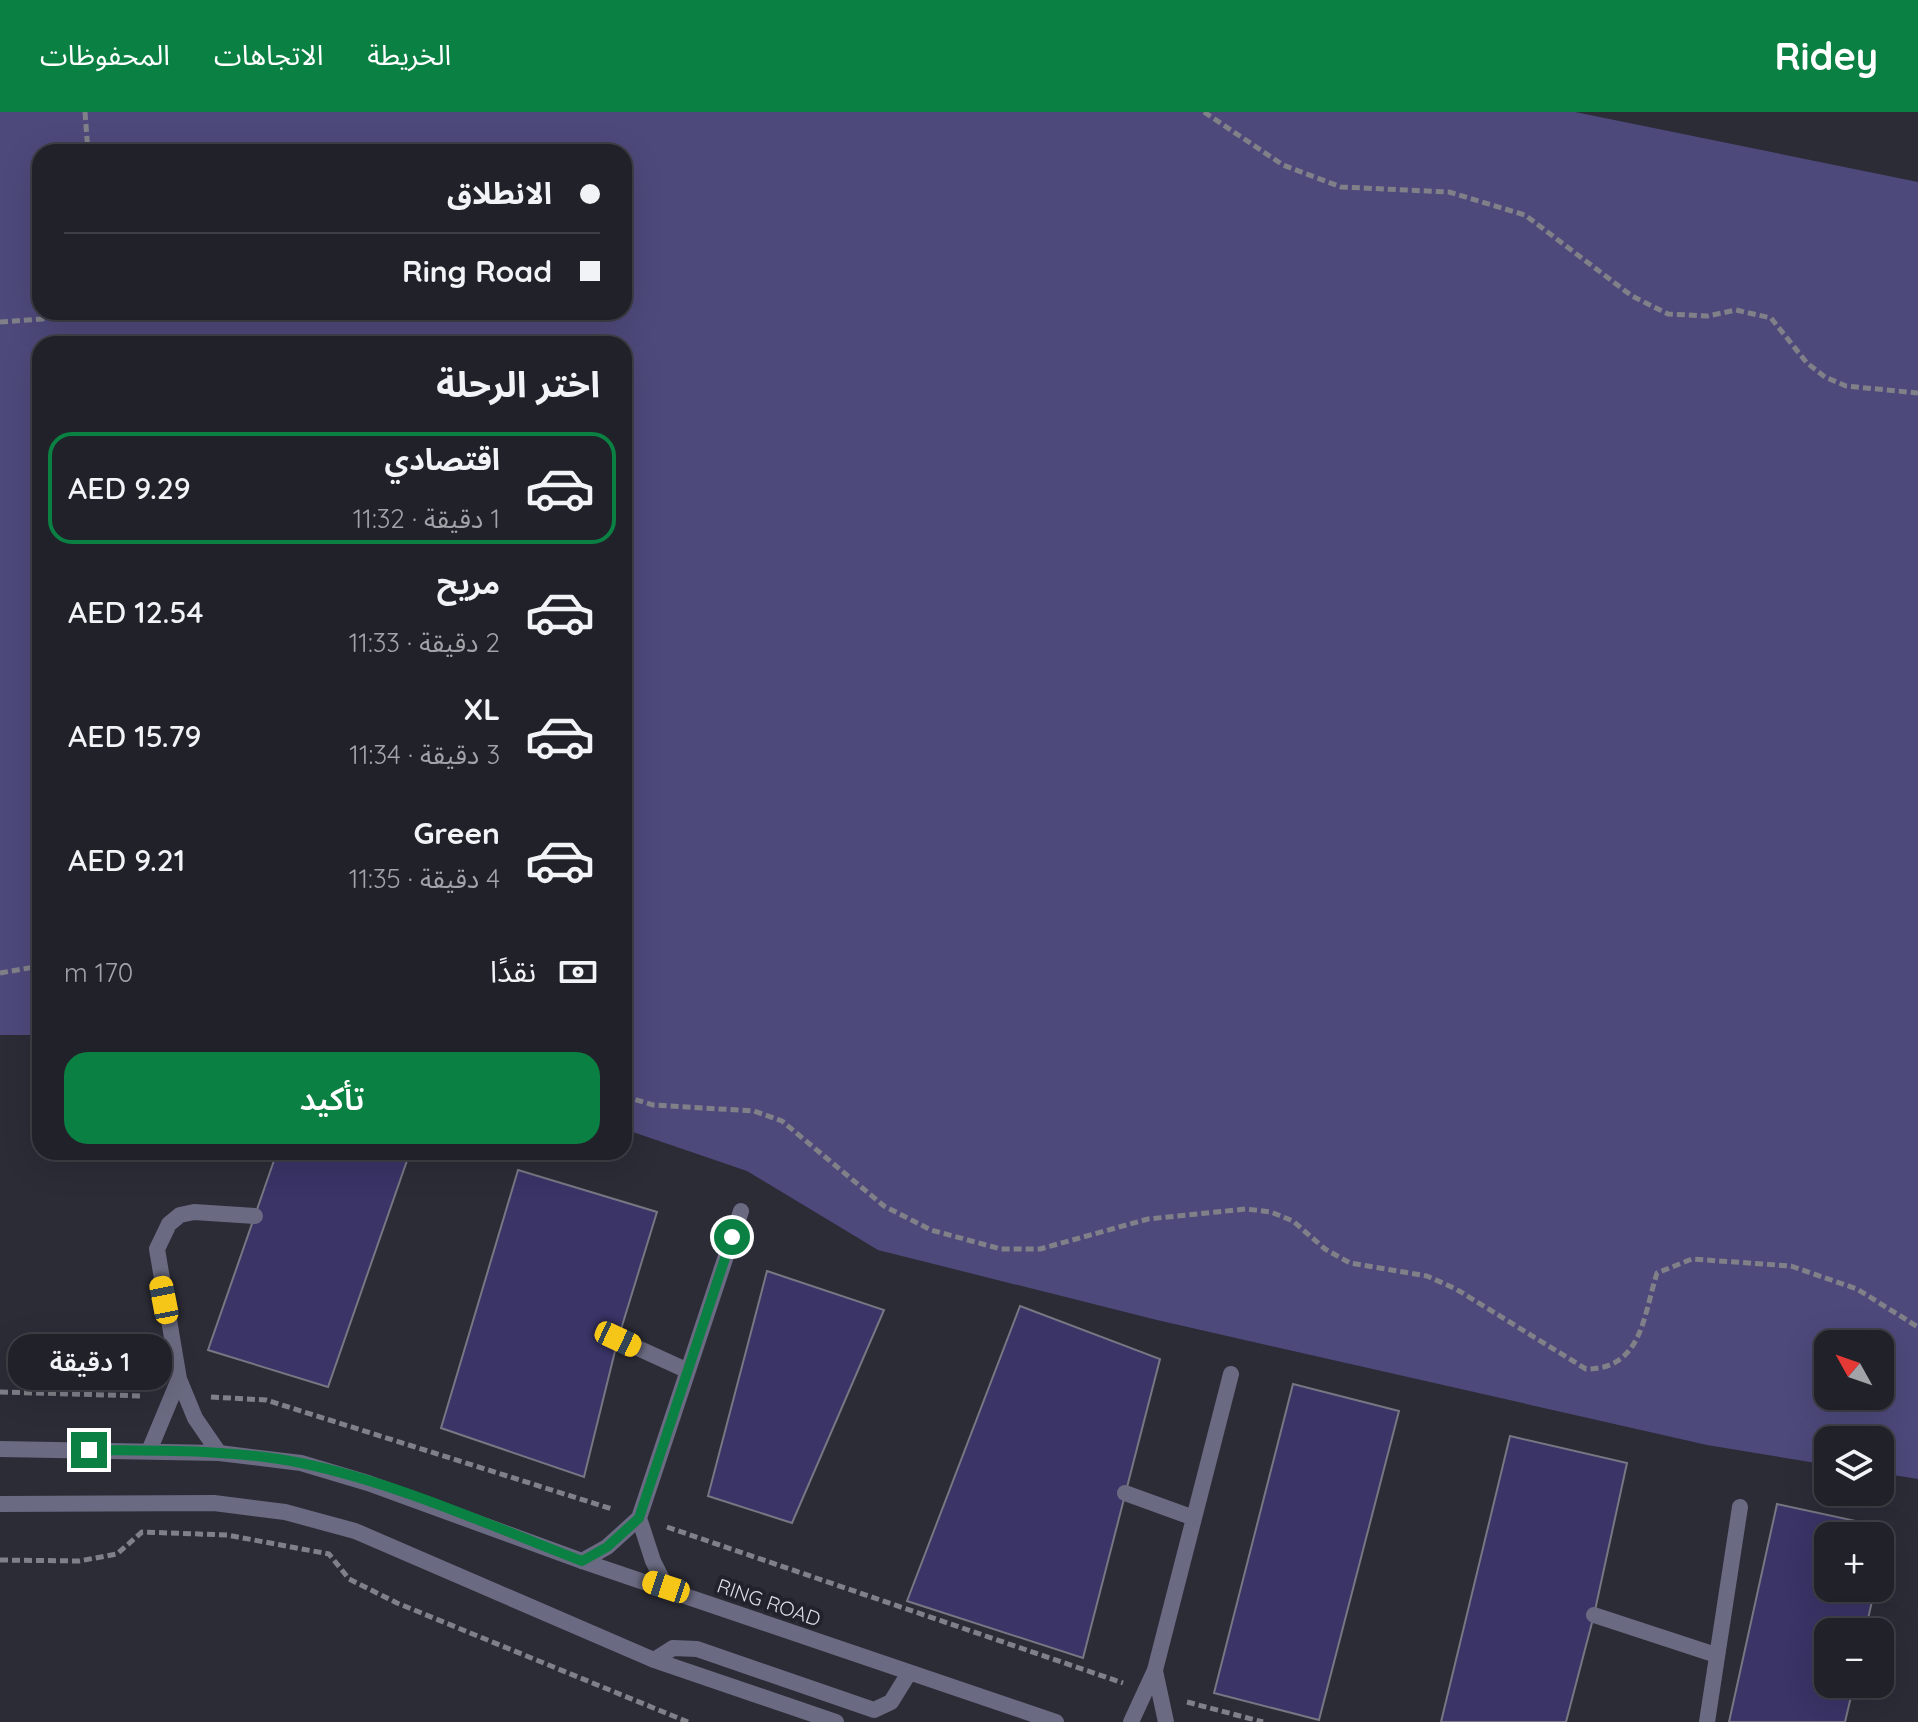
<!DOCTYPE html>
<html lang="ar">
<meta charset="utf-8">
<style>
body{margin:0;font-family:Quicksand,"Noto Sans Arabic",sans-serif;background:#292931;color:#f1f3f6;direction:rtl;height:100vh;display:flex;flex-direction:column;font-size:30px;white-space:nowrap}
*{box-sizing:border-box;margin:0}
p{font-size:26px;color:#a2a3a8}
.icon{flex:none;width:44px;height:44px;fill:none;stroke:currentColor;stroke-width:2;stroke-linecap:round;stroke-linejoin:round}
.map{position:relative;flex:1;overflow:hidden;direction:ltr}
.sheet{position:absolute;left:32px;top:224px;width:600px;height:824px;display:flex;flex-direction:column;background:#212129;border-radius:24px;box-shadow:0 8px 32px #0002,0 0 0 2px #3e3e46;direction:rtl}
.sheet>*{flex:none}
.hud{position:absolute;left:32px;top:32px;width:600px;height:176px;border-radius:24px;box-shadow:0 8px 32px #0002,0 0 0 2px #3e3e46;direction:rtl;display:grid;align-content:center;height:176px;padding:0 32px;background:#212129}
.needle{width:52px;rotate:310deg}
.fabs{position:absolute;left:1814px;top:1218px;display:grid;gap:16px}
.fabs a{display:grid;place-items:center;width:80px;height:80px;border-radius:16px;background:#212129;box-shadow:0 8px 32px #0002,0 0 0 2px #3e3e46;font-size:40px}
.end{position:absolute;width:36px;height:36px;margin:-18px;border:10px solid #0b8043;background:#fff;box-shadow:0 0 0 4px #fff}
.from{border-radius:50%}
.bubble{position:absolute;height:56px;border-radius:24px;background:#212129;box-shadow:0 8px 32px #0002,0 0 0 2px #3e3e46;font-size:26px;font-weight:600;line-height:56px;text-align:center;direction:rtl}
.car{position:absolute;width:24px;height:48px;margin:-24px -12px;border-radius:10px;box-shadow:0 0 6px 2px #0007;background:linear-gradient(#f5c518 24%,#345 0 40%,#f5c518 0 76%,#345 0 86%,#f5c518 0)}
.hud b{display:flex;align-items:center;gap:28px;height:76px;font-size:30px}
.hud b+b{border-top:2px solid #3e3e46}
.hud i{width:20px;height:20px;background:#f1f3f6}
ul{padding:0;list-style:none}
li{display:flex;align-items:center;gap:24px;height:112px;margin:0 16px 12px;padding:0 16px;border:4px solid transparent;border-radius:24px}
li div{flex:1}
li b{display:block;font-size:30px}
li em{font-style:normal;font-weight:600}
li.active{border-color:#0b8043}
li>.icon{width:72px;height:72px;stroke-width:1.5}
h2{padding:0 32px;font-size:36px;line-height:96px}
.pay{display:flex;align-items:center;gap:20px;height:88px;padding:0 32px;font-size:30px}
.pay p{margin-inline-start:auto}
.action{display:flex;gap:16px;margin-top:auto;padding:16px 32px}
.action a{flex:1;height:92px;border-radius:24px;background:#0b8043;color:#fff;font-size:32px;font-weight:600;line-height:92px;text-align:center}
header{display:flex;align-items:center;gap:48px;box-sizing:border-box;height:112px;padding:0 40px;background:#0b8043;color:#fff}
header strong{font-size:38px}
nav{display:flex;gap:44px;margin-inline-start:auto;font-size:28px}
.map>svg:first-child{display:block}
.green{fill:#4d497b;fill-rule:evenodd}
.building{fill:#3a3467;stroke:#777784;stroke-width:2}
.lines{fill:none;stroke-linecap:round;stroke-linejoin:round}
.path{stroke:#808089;stroke-width:5;stroke-dasharray:8 4;stroke-linecap:butt}
.service{stroke:#6a6a82;stroke-width:16}
.tertiary{stroke:#6a6a82;stroke-width:16}
.route{stroke:#0b8043;stroke-width:10}
.labels{text-anchor:middle;dominant-baseline:central;stroke-width:8;stroke-linejoin:round;paint-order:stroke}
.street-label{font-size:20px;fill:#dedee5;stroke:#22222c}
</style>
<header>
<strong>Ridey</strong>
<nav><a>الخريطة</a><a>الاتجاهات</a><a>المحفوظات</a></nav>
</header>
<div class="map">
<svg width="1918" height="1610" viewBox="0 0 1918 1610">
<rect width="100%" height="100%" fill="#2c2c37"/>
<!-- green -->
<path class="green" d="M0,0H1575L1918,70V1367L1880,1361V1328H1828V1353L1707,1333L1157,1208L878,1138L747,1059L624,1017V232H40V923H0ZM40,40H624V200H40ZM1880,1232V1284H1828V1232Z"/>
<!-- building -->
<path class="building" d="M277,1040H410L328,1275L208,1238Z
M518,1058L657,1100L618,1227L584,1365L441,1316Z
M767,1159L884,1198L792,1411L708,1384Z
M1020,1194L1160,1247L1083,1546L907,1489Z
M1293,1272L1399,1299L1319,1608L1214,1581Z
M1510,1324L1627,1351L1594,1503L1566,1610H1441Z
M1777,1392L1888,1416L1880,1454V1424H1828V1476H1875L1865,1520H1828V1572H1854L1845,1610H1729Z"/>
<g class="lines">
<!-- path -->
<path class="path" d="M85,0L88,40
M1204,0L1283,53L1341,75L1449,80L1525,103L1632,184L1668,202L1708,204L1736,198L1771,206L1807,251L1825,265L1846,274L1918,281
M0,210L43,207L61,200
M0,861L40,854
M624,984L653,993L754,999L782,1009L884,1094L931,1118L1001,1137H1040L1148,1107L1246,1097L1271,1100L1293,1109L1325,1137L1350,1151L1427,1164L1456,1177L1586,1257C1642,1257 1643,1205 1657,1161L1692,1147L1791,1154L1857,1177L1918,1215
M0,1280L144,1284
M211,1285L266,1288L612,1397
M667,1415L1123,1571
M0,1448L79,1449L117,1442L142,1420L227,1423L329,1442L349,1467L397,1491L688,1610
M1187,1590L1263,1610"/>
<!-- service -->
<path class="service" d="M618,1227L686,1258
M149,1339L179,1267
M219,1341L195,1306L179,1267L157,1137L169,1112L180,1103L194,1100L255,1104
M1125,1381L1194,1406
M639,1406L653,1449L666,1475
M582,1449L607,1435L639,1406L741,1099
M1594,1503L1716,1543
M1155,1559L1166,1610
M1131,1610L1155,1558L1231,1262
M1707,1610L1740,1395"/>
<!-- tertiary -->
<path class="tertiary" d="M0,1337L219,1341L301,1351L368,1371L582,1449L1056,1610
M0,1392L214,1391L285,1400L355,1419L654,1548L836,1610
M654,1548L673,1536L697,1537L874,1598L891,1590L909,1561"/>
</g>
<g class="lines">
<!-- route -->
<path class="route" d="M89,1338C159,1339 232,1337 301,1351C397,1371 491,1414 582,1449L607,1435L639,1406L732,1125"/>
</g>
<g class="labels">
<!-- street labels -->
<g class="street-label">
<text transform="translate(769 1490) rotate(19)">RING ROAD</text>
</g>
</g>
</svg>
<div class="fabs">
<a><svg class="needle" viewBox="-14 -14 28 28"><path d="M0-13l5 13h-10z" fill="#e53935"/><path d="M0 13l5-13h-10z" fill="#a2a3a8"/></svg></a>
<a><svg class="icon" aria-label="layers" viewBox="0 0 24 24"><path d="M12 4l9 5-9 5-9-5zM3 14l9 5 9-5"/></svg></a>
<a>+</a>
<a>−</a>
</div>
<i class="end from" style="left:732px;top:1125px"></i>
<i class="end" style="left:89px;top:1338px"></i>
<div class="bubble" style="left:8px;top:1222px;width:164px">1 دقيقة</div>
<i class="car" style="left:164px;top:1188px;rotate:349deg"></i>
<i class="car" style="left:618px;top:1227px;rotate:115deg"></i>
<i class="car" style="left:666px;top:1475px;rotate:288deg"></i>
<div class="hud">
<b><i class="from"></i>الانطلاق</b>
<b><i></i>Ring Road</b>
</div>
<section class="sheet">
<h2>اختر الرحلة</h2>
<ul>
<li class="active"><svg class="icon" aria-label="car" viewBox="0 0 24 24"><path d="M5 17H2v-5l4-1 3-4h7l3 4 3 1v5h-3M9 17h6M6 11h13"/><circle cx="7" cy="17" r="2"/><circle cx="17" cy="17" r="2"/></svg><div><b>اقتصادي</b><p>1 دقيقة · 11:32</p></div><em>AED 9.29</em></li>
<li><svg class="icon" aria-label="car" viewBox="0 0 24 24"><path d="M5 17H2v-5l4-1 3-4h7l3 4 3 1v5h-3M9 17h6M6 11h13"/><circle cx="7" cy="17" r="2"/><circle cx="17" cy="17" r="2"/></svg><div><b>مريح</b><p>2 دقيقة · 11:33</p></div><em>AED 12.54</em></li>
<li><svg class="icon" aria-label="car" viewBox="0 0 24 24"><path d="M5 17H2v-5l4-1 3-4h7l3 4 3 1v5h-3M9 17h6M6 11h13"/><circle cx="7" cy="17" r="2"/><circle cx="17" cy="17" r="2"/></svg><div><b>XL</b><p>3 دقيقة · 11:34</p></div><em>AED 15.79</em></li>
<li><svg class="icon" aria-label="car" viewBox="0 0 24 24"><path d="M5 17H2v-5l4-1 3-4h7l3 4 3 1v5h-3M9 17h6M6 11h13"/><circle cx="7" cy="17" r="2"/><circle cx="17" cy="17" r="2"/></svg><div><b>Green</b><p>4 دقيقة · 11:35</p></div><em>AED 9.21</em></li>
</ul>
<div class="pay"><svg class="icon" aria-label="cash" viewBox="0 0 24 24"><path d="M3 7h18v10H3z"/><circle cx="12" cy="12" r="2"/></svg>نقدًا<p>170 m</p></div>
<div class="action"><a>تأكيد</a></div>
</section>
</div>
